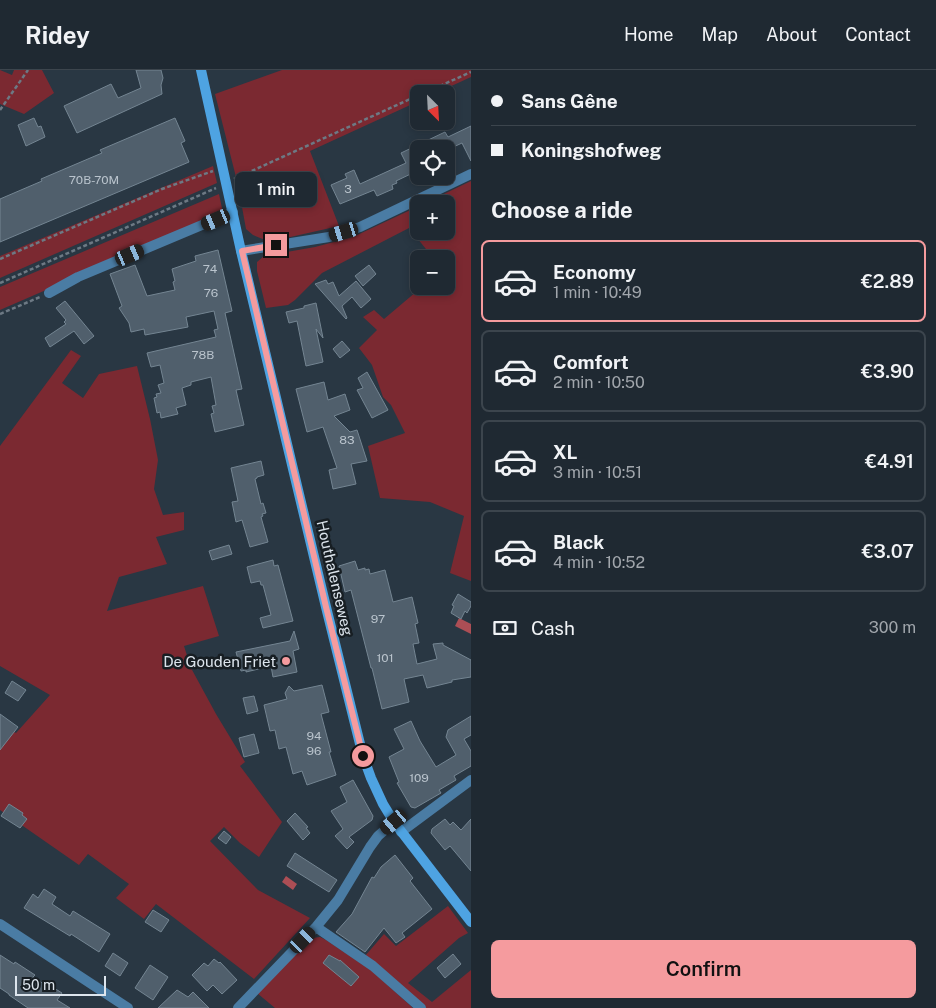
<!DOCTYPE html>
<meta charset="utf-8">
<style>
body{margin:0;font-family:"Public Sans",sans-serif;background:#27313a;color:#f1f3f6;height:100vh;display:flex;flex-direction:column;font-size:19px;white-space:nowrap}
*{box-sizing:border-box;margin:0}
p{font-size:16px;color:#a1a6ac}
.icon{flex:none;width:28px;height:28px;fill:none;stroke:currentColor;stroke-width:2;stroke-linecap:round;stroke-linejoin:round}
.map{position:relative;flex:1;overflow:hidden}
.details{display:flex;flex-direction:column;background:#1f2932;width:465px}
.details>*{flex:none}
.top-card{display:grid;align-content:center;height:110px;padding:0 20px;background:#1f2932}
.needle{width:32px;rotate:156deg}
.controls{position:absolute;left:410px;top:15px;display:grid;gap:10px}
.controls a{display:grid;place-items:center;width:45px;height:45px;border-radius:8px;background:#1f2932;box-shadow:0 2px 8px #0003,0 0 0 1px #3c454d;font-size:25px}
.scale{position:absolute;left:15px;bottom:12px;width:91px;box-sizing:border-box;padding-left:5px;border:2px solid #dde5ed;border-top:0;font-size:14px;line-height:18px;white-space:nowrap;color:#dde5ed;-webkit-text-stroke:4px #171e23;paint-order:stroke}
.end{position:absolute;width:22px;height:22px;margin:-11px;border:6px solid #f59b9e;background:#111;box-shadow:0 0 0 2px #111}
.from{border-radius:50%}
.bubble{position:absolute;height:35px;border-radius:8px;background:#1f2932;box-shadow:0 2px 8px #0003,0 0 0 1px #3c454d;font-size:16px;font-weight:600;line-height:35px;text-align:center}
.car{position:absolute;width:15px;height:30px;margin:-15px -8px;border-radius:6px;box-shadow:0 0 4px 1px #0007;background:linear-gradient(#222 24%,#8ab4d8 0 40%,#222 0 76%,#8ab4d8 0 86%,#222 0)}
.top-card b{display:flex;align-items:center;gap:18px;height:48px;font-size:19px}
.top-card b+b{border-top:1px solid #3c454d}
.top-card i{width:12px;height:12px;background:#f1f3f6}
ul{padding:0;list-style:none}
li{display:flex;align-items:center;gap:15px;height:82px;margin:0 10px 8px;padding:0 10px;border:2px solid #3c454d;border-radius:8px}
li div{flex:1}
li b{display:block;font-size:19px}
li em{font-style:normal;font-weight:600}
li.selected{border-color:#f59b9e}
li>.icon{width:45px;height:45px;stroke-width:1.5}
h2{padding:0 20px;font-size:22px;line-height:60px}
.pay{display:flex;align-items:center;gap:12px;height:55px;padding:0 20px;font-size:19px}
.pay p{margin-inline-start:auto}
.cta{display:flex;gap:10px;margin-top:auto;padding:10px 20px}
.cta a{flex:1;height:58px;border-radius:8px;background:#f59b9e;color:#111;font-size:20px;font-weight:600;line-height:58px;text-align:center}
header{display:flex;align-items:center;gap:30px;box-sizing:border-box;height:70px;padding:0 25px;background:#1f2932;border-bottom:1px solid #3c454d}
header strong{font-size:24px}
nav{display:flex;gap:28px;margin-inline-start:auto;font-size:18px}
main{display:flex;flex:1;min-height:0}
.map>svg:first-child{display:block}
.green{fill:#7b2931}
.water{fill:#ac4e55}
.building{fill:#505f6c;stroke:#748592}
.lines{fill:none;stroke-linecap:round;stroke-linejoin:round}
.path{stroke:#6d7984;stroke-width:2.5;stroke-dasharray:4 2.5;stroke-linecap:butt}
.street{stroke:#4a7ca4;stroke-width:10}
.secondary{stroke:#4ea3e2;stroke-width:10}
.route{stroke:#f59b9e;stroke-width:6}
.poi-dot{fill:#f59b9e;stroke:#171e23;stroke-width:2}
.labels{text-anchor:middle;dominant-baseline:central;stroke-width:5;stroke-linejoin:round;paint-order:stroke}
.number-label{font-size:12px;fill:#bac4cd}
.street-label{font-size:15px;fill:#dde5ed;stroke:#171e23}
.poi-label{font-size:15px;fill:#dde5ed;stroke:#171e23;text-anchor:end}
</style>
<header>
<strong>Ridey</strong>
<nav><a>Home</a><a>Map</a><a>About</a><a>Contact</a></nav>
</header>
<main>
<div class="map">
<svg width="471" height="938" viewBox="0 0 471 938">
<rect width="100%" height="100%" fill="#293743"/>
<!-- green -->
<path class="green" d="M0,0L12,5L14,0H42L54,23L24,44L0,34Z
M282,0H471V7L434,24H419V31L310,81L339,156L286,168L265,170L253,165L246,159L238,115L215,24Z
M213,96L217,113L0,208V186Z
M471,111V511L450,503L464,446L430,432L380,428L368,376L405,363L391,335L383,327L372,295L359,278L377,260L363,247L374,240L384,249L423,216H446V189H434L409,158L322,203L295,230L288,235L266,238L257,201V192L264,186L315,177L353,167L419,136V161H446V134H423Z
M219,124L223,143L0,240V217Z
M71,280L81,286L62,313L83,328L99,304L137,296L150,349L158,390L154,419L163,445L184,442V460L156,467L167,494L119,507L107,541L203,516L219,566L184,576L191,598L216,644L245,692L240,696L282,752L259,787L240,773L224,757L210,771L258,820L310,848L254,909L156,834L144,849L116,828L129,814L88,784L79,795L0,740V675L10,660L16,663L50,625L0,596V376Z
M448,836L468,863L459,868L408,913L432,932L471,900V938H426L365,886L384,864L396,876Z
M320,867L326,870L372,901L413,938H275L257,923L312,868Z"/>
<!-- water -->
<path class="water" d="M459,548L471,554V564L455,556Z
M286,806L297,814L293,820L282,812Z"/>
<!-- building -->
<path class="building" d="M136,0H161L163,8L161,15L162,24L77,63L64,36L111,14L118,28L141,18Z
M34,48L38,57L41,56L45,67L26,76L18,55Z
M175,48L185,71L181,73L189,92L0,172V129L42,111L41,109L102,83L100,80Z
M471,56V91L462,73L449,79H419V100L396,111L397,113L392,115L393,119L377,126L374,120L340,134L331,115L347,108L345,104L354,100L360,114L406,93L401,83L445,62L448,67Z
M218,180L232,241L225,243L242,319L236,320L244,355L215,362L211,344L214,343L212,336L216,335L211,307L191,312V315L182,318L186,335L176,338L178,344L161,348L160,342L157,343L154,328L157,327L156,324L161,323L158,315L164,313L160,295L151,297L147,283L216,267L214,260L218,259L214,241L186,247L188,257L145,265L144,259L131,262L129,253L119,238L122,236L110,204L135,195L147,226L175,220L173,212L175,211L172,199L196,191L195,186Z
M369,195L376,204L363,216L355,206Z
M326,210L328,214L333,212L339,226L356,211L371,229L361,238L352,227L342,236L347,248L346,249L315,214Z
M65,231L94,266L84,274L74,261L50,277L45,268L66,254L64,252L66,250L56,238Z
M316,233L323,268L316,259L323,292L306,296L297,251L289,253L286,242L304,238V236Z
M342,271L350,280L340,288L333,279Z
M367,302L388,340L372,348L357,320L363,318L358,308Z
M324,312L328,330L345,324L350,340L334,346L350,362L357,360L367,391L351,394L356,414L333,419L329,400L337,398L323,357L307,362L296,319Z
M261,391L264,405L257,407V408L255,409L261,434L263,433L266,443L262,444L263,446L261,447L268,472L250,477L242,450L236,452L232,432L238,431L231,398Z
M229,475L232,484L212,490L209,481Z
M273,490L274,496L278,495L293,551L263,558L260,548L271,545L263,515H261L260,511L251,513L247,497Z
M355,491L358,500L365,498V500L369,499L370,504L385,500L393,532L412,527L418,553L415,554L419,573L413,574L417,594L437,589L433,574L443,573V575L471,590V607L452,610V612L427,618L423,605L404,609L409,632L382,639L372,598H371L351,520L345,522L339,496Z
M458,524L471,532V536L467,543L465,541L461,549L451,543L454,536L452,535Z
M294,561L299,579L293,581L297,602L273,607L271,596L246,602V600L241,601L236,582L290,571Z
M12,611L26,620L18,631L5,623Z
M322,615L329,642L321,644L331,682H329L336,705L307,715L302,701L293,704L286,677L279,679L275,660L270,661L264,635L287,629L285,623L289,616L294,621Z
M254,626L258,641L247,644L243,628Z
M0,644L18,657L0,680Z
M471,646V665L464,669L471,681V696L454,706L456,710L439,720L441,723L415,738L411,737L397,713L399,712L389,687L404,679L394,659L411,651L420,671L436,697L456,685L446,667L448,660Z
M254,664L259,683L244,687L239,668Z
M353,710L373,746L372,750L349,767L354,772L347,779L335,766L343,759L331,741L347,732L340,717Z
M9,734L23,743L22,745L27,749L20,758L1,746Z
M295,743L308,757L306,758L310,763L303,770L287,751Z
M445,749L450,755L453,752L461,760L471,749V801L450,776L445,780L431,763L432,759Z
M224,761L231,767L226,774L218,768Z
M295,783L337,810L329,822L287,796Z
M395,785L413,808L410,811L432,839L402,863L405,867L396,873L384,858L365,882L336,862L352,844L372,807L374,808L381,797Z
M44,819L56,827L52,834L70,846L73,841L110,864L99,882L71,864L70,866L24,838L33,824L38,828Z
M153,840L169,850L161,862L145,852Z
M113,883L128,893L120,906L105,896Z
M453,884L461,894L445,908L437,898Z
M0,885L14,894L15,892L35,905L33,907L53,920L54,918L62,923L57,930L70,938H28L9,925V924L0,918Z
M329,885L340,891V890L359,907L351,916L323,893Z
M214,889L219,893L220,892L237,910L222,924L213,915L207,921L192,905L204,893L208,896Z
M150,895L168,907L153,930L135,918Z
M177,920L188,927L193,922L209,938H158Z"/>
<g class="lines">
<!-- path -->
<path class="path" d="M422,24L471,2
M0,40L28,0
M234,109L419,25
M0,189L162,119L213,101
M0,213L216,118
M0,244L40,227"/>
<!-- street -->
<path class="street" d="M241,181L329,167L360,157L471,104
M49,223L78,207L233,142
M401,762L471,710
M0,854L128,938
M316,857L373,896L421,938
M238,938L316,857L338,830L370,777L378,766L394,752"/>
<!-- secondary -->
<path class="secondary" d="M201,0L241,181L326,537L363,686L371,708L383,734L394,752L471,852"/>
</g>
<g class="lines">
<!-- route -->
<path class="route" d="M276,175L242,181L326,537L363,686"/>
</g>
<!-- markers -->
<circle class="poi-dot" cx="286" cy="591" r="5"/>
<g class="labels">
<!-- number labels -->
<g class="number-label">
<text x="94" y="110">70B-70M</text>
<text x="348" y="119">3</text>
<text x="210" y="199">74</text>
<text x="211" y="223">76</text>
<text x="203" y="285">78B</text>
<text x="347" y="370">83</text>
<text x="378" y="549">97</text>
<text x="385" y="588">101</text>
<text x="314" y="666">94</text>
<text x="314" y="681">96</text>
<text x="419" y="708">109</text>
</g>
<!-- street labels -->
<g class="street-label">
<text transform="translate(335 508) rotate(77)">Houthalenseweg</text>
</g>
<!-- poi labels -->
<g class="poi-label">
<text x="276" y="591">De Gouden Friet</text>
</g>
</g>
</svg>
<div class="controls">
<a><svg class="needle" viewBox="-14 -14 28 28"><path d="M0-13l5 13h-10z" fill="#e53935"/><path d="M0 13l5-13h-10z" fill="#a1a6ac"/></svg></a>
<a><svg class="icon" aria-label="locate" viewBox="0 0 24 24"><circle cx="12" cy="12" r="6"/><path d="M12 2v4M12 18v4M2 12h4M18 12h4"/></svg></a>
<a>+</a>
<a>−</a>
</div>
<div class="scale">50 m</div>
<i class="end from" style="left:363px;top:686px"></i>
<i class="end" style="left:276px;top:175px"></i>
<div class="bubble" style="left:235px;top:102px;width:82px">1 min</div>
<i class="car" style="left:216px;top:150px;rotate:247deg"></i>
<i class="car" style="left:344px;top:162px;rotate:253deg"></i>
<i class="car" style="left:130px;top:185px;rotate:67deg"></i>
<i class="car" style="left:394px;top:752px;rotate:230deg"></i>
<i class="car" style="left:303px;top:870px;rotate:44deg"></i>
</div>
<section class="details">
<div class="top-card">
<b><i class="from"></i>Sans Gêne</b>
<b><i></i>Koningshofweg</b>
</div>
<h2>Choose a ride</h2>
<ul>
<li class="selected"><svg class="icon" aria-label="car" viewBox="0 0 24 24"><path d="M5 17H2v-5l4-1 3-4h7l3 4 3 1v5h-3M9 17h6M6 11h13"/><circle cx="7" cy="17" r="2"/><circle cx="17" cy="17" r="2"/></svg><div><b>Economy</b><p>1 min · 10:49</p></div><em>€2.89</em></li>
<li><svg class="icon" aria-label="car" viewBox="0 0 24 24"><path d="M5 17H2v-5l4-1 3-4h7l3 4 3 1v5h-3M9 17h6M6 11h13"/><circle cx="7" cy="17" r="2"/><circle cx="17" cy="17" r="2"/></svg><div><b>Comfort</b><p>2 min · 10:50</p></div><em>€3.90</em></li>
<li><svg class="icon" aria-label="car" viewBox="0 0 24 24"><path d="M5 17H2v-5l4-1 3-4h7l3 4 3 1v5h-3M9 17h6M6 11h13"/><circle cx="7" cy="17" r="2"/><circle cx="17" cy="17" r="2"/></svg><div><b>XL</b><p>3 min · 10:51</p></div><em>€4.91</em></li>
<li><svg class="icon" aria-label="car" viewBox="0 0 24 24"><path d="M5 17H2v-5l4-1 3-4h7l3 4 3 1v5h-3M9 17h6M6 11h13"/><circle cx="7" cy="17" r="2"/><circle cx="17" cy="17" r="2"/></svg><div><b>Black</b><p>4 min · 10:52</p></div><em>€3.07</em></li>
</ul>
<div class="pay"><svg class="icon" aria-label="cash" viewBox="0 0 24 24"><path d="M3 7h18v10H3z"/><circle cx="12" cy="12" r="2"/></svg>Cash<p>300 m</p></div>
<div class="cta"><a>Confirm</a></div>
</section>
</main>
